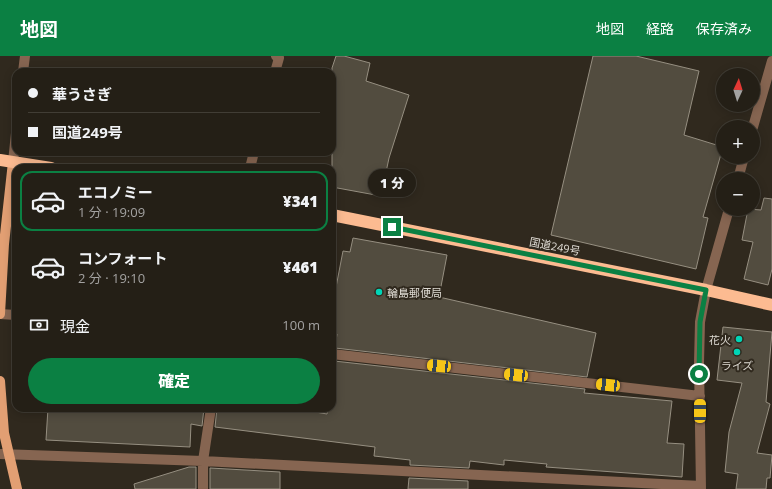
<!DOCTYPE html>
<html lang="ja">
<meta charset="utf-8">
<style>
body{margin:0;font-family:"Open Sans","Noto Sans JP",sans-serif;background:#2c271f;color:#f1f3f6;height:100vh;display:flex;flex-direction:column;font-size:15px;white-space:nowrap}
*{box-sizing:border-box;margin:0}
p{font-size:13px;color:#a3a2a1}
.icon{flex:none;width:22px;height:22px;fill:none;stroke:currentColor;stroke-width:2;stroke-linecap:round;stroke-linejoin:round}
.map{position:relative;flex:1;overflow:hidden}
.sheet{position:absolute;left:12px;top:108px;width:324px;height:248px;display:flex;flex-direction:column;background:#241f16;border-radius:12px;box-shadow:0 2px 10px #0003,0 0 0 1px #413d35}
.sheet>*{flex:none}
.top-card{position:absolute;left:12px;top:12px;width:324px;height:88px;border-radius:12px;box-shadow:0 2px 10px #0003,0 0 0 1px #413d35;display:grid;align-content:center;height:88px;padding:0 16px;background:#241f16}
.needle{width:26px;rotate:4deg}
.fabs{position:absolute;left:716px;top:12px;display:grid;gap:8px}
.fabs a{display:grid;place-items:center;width:44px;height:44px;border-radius:50%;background:#241f16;box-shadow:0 2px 10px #0003,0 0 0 1px #413d35;font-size:20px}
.end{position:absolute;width:18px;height:18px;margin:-9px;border:5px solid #0b8043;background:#fff;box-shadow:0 0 0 2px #fff}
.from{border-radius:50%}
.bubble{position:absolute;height:28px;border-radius:14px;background:#241f16;box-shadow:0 2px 10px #0003,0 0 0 1px #413d35;font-size:13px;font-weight:800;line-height:28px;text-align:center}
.car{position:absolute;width:12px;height:24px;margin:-12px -6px;border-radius:5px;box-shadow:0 0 3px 1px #0007;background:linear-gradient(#f5c518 24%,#345 0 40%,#f5c518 0 76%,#345 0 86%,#f5c518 0)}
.top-card b{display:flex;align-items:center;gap:14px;height:38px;font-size:15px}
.top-card b+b{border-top:1px solid #413d35}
.top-card i{width:10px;height:10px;background:#f1f3f6}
ul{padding:7px 0 0;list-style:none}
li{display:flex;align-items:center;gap:12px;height:60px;margin:0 8px 6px;padding:0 8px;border:2px solid transparent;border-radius:12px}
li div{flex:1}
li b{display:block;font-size:15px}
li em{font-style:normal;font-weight:800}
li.active{border-color:#0b8043}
li>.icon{width:36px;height:36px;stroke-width:1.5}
.pay{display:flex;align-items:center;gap:10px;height:44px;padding:0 16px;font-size:15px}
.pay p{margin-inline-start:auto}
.primary-button{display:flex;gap:8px;margin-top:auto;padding:8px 16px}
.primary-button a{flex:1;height:46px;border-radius:24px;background:#0b8043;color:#fff;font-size:16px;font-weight:800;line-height:46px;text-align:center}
header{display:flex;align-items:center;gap:24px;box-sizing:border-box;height:56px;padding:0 20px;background:#0b8043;color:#fff}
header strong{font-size:19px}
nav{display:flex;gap:22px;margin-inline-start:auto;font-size:14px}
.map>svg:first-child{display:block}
.building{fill:#524c3f;stroke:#968f81}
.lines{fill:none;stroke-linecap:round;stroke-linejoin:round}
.minor{stroke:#866551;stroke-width:10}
.major{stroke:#e29f73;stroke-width:10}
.highway{stroke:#fcbb91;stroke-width:12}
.route{stroke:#0b8043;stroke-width:5}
.poi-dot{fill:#00d5b7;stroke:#30291e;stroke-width:1.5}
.labels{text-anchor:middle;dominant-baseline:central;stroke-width:4;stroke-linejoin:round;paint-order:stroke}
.street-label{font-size:11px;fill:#dedad3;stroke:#30291e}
.poi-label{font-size:11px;fill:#dedad3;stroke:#30291e;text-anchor:start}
</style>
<header>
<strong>地図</strong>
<nav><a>地図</a><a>経路</a><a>保存済み</a></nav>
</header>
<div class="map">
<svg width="772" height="433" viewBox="0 0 772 433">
<rect width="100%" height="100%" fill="#30291e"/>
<!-- building -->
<path class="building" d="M336,0H344L370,7L366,25L409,39L389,102L381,140L332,131V12Z
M593,0H636L699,15L684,79L723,91L703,161L708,162L696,213L551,179Z
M764,142L772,143V213L768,229L744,223L753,186L742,184L748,153L761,154Z
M353,182L447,199L439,241L596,277L587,321L335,292L337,278L332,277V252L343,195L350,196Z
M723,271L772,276L766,346L770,348L757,397L772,399L770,422H767L766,433H736L738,418L725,416L729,376L742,327L717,324Z
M334,305L585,333L584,337L672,345L667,387L684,388L682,421L546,411L547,408L504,404V409L470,405L469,412L410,409V404L374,400L375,391L215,371L217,352H254L291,356L292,352L327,358L328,352H332Z
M48,352H204L202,370L191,368L190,391L46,384Z
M189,411H196V433H135L134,428Z
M210,412L280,416V433H210Z
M409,422L468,425V433H408Z"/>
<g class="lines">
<!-- minor -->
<path class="minor" d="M23,16L25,0
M275,16L279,2L276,0
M753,71L772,5
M13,106L16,77
M250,112L254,96
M738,123L744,101
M0,258L16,259
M332,298L700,340
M0,398L203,405L701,430
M203,433V405L211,352
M701,433L699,307L700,266L706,234L729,153"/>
<!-- major -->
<path class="major" d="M0,258L4,188L13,106
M0,325L4,377L17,433"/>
<!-- highway -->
<path class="highway" d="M0,104L51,112
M332,159L706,234L772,249"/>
</g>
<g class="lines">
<!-- route -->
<path class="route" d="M392,171L706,234L700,266L699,318"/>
</g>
<!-- markers -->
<g class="poi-dot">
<circle cx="379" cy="236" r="4"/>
<circle cx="739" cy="283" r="4"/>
<circle cx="737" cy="296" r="4"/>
</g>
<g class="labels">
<!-- street labels -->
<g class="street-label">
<text transform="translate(555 190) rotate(11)">国道249号</text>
</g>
<!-- poi labels -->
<g class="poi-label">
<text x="387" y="236">輪島郵便局</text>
<text x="731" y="283" text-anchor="end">花火</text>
<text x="737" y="309" text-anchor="middle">ライズ</text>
</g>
</g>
</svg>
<div class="fabs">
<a><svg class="needle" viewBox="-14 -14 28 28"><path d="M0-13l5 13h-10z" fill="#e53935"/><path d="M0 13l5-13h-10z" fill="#a3a2a1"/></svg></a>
<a>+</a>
<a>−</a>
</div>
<i class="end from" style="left:699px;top:318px"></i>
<i class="end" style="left:392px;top:171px"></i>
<div class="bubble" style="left:368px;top:113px;width:48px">1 分</div>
<i class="car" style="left:439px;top:310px;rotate:276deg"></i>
<i class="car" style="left:516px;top:319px;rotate:276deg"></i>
<i class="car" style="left:608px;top:329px;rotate:276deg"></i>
<i class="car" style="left:700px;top:355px;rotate:0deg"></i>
<div class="top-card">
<b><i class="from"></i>華うさぎ</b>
<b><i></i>国道249号</b>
</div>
<section class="sheet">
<ul>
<li class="active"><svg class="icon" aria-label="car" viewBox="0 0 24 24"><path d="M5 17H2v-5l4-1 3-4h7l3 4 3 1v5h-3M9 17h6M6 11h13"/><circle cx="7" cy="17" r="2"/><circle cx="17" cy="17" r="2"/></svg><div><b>エコノミー</b><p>1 分 · 19:09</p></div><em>¥341</em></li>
<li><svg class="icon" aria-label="car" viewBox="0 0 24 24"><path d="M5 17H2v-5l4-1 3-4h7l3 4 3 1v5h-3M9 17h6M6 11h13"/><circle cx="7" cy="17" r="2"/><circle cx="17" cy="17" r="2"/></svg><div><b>コンフォート</b><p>2 分 · 19:10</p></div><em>¥461</em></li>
</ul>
<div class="pay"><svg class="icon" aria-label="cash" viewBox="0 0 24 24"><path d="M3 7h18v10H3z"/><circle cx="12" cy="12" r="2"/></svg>現金<p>100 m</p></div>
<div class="primary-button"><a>確定</a></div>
</section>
</div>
